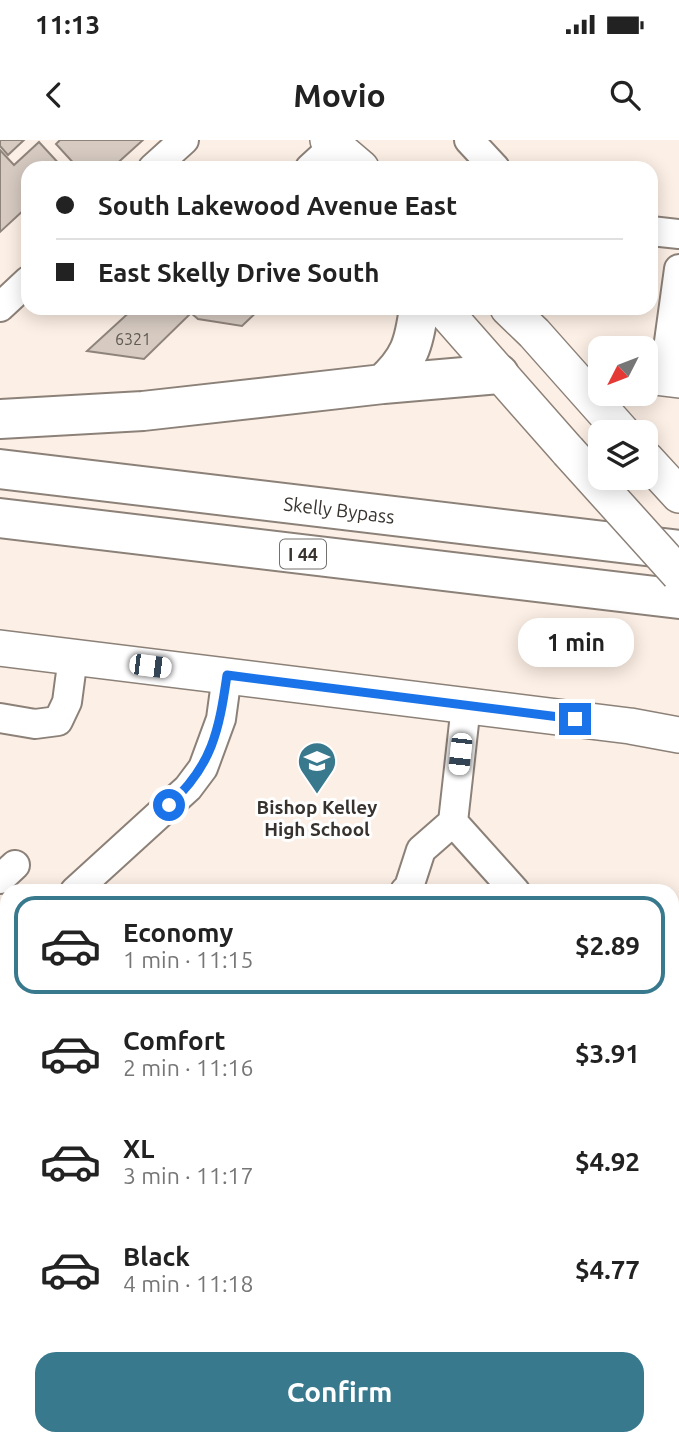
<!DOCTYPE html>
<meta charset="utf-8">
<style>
body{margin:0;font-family:Ubuntu,sans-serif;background:#f2f2f2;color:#222;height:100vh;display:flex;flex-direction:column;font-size:26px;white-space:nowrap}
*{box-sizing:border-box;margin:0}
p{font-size:23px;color:#767676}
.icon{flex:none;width:38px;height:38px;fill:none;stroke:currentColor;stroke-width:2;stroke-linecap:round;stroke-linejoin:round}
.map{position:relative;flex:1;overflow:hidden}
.sheet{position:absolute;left:0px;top:744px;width:679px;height:562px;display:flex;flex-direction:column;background:#fff;border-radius:21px 21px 0 0;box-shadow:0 4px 18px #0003}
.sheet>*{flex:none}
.guide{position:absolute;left:21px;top:21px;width:637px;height:154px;border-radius:21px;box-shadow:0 4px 18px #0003;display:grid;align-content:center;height:154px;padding:0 35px;background:#fff}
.needle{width:46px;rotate:228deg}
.fabs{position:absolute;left:588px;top:196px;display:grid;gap:14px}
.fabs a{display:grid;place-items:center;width:70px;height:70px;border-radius:14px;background:#fff;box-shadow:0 4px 18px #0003;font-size:35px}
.end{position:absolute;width:32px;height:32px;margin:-16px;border:9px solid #1a73e8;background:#fff;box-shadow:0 0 0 4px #fff}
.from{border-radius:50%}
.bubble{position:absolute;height:49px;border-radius:21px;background:#fff;box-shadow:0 4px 18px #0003;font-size:23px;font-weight:700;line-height:49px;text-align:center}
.car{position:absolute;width:21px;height:42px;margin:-21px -10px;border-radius:9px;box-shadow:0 0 5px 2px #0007;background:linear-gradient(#fff 24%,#345 0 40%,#fff 0 76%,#345 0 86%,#fff 0)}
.guide b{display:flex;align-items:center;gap:24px;height:66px;font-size:26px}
.guide b+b{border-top:2px solid #e0e0e0}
.guide i{width:18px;height:18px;background:#222}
ul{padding:12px 0 0;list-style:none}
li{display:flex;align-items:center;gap:21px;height:98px;margin:0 14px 10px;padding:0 21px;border:4px solid transparent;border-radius:21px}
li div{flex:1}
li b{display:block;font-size:26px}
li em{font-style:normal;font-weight:700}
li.active{border-color:#39798d}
li>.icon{width:63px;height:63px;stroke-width:1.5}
.button{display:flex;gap:14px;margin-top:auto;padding:14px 35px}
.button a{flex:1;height:80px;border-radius:21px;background:#39798d;color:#fff;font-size:28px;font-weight:700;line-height:80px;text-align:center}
.status{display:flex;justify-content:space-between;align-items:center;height:49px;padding:0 35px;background:#fff;direction:ltr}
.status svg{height:19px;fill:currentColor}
header{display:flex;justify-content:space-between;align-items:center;height:91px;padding:0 35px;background:#fff;font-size:32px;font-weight:700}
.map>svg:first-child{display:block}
.building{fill:#d6cac1;stroke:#8f847c;stroke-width:2}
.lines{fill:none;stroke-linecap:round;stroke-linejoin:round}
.minor-casing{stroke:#8c8178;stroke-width:32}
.major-casing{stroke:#8c8178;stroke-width:38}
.highway-casing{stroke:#8c8178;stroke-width:42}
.minor{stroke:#fff;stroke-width:28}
.major{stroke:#fff;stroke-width:35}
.highway{stroke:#fff;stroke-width:38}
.major-bridge-casing{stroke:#8c8178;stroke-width:38;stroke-linecap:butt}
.major-bridge{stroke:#fff;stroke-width:35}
.route{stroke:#1a73e8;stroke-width:9}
.labels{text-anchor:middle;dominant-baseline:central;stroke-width:6;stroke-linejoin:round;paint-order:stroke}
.number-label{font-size:16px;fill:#605954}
.shield{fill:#fff;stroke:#74706d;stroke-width:2}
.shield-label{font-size:18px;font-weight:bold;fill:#38332f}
.street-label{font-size:19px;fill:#38332f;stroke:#fff}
.poi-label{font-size:19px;font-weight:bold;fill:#38332f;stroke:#fff}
</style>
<div class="status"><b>11:13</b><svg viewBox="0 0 49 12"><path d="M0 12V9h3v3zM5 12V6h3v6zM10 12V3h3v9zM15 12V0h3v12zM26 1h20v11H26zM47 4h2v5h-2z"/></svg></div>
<header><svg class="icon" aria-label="back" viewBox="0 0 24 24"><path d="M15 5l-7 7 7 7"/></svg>Movio<svg class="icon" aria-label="search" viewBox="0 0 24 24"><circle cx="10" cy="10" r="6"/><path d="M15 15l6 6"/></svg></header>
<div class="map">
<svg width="679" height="1305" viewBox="0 0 679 1305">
<rect width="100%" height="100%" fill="#fcefe5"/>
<!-- building -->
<path class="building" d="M0,0H24L8,15L0,6Z
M60,0H143L112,28H78L56,4Z
M39,2L63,28H28V70L26,68L0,92V10L14,25Z
M134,168H261L242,186L198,179L191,173L144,219L87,211Z
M2,1275L7,1281V1298H23L29,1305H0Z
M87,1298H184L177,1305H93Z"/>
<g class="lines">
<!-- minor casing -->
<g class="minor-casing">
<path id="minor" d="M469,0L495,28
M153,28L184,0
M310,28L322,17
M651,91L679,94
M0,167L28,141
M664,238L679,129
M466,565L453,682L515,751
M0,578L35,584L58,581L67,562L73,517
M0,739L15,725
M75,751L188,648L203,628L221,579L227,535
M405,751L409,747L421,710L453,682
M0,819L7,813
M0,836L7,844
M672,924L679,932
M672,986L679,980
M672,1095L679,1102
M0,1153L7,1147
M672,1231L679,1239
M310,1298L316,1305
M450,1298L456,1305
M554,1298L560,1305"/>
</g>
<!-- major casing -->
<g class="major-casing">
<path id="major" d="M328,0L361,28
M442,168L568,311
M508,168L534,193L622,292
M646,236L679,240
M646,319L679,355
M0,508L630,586L679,595"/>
</g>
<!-- highway casing -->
<g class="highway-casing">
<path id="highway" d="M383,244C410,219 414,204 419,168
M0,279L143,271L383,244L499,234
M0,329L679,410
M0,378L679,459"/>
</g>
<!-- minor -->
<use href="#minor" class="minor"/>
<!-- major -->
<use href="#major" class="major"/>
<!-- highway -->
<use href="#highway" class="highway"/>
<!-- major-bridge casing -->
<g class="major-bridge-casing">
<path id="major-bridge" d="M568,311L679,434"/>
</g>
<!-- major-bridge -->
<use href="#major-bridge" class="major-bridge"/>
</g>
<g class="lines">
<!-- route -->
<path class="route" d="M169,665C212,626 219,591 227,535L575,579"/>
</g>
<!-- icons -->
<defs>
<g id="school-pin" transform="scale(2.0125)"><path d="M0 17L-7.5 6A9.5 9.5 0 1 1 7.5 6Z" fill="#39798d" stroke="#fff"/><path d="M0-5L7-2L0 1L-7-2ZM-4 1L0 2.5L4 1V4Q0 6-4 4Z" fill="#fff"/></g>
</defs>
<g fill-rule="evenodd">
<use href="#school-pin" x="317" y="621"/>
</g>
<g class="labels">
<!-- number labels -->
<g class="number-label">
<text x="133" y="199">6321</text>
</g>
<!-- shield labels -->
<rect class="shield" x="280" y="399.5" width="46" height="29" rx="5"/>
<g class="shield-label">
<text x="303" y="414">I 44</text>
</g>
<!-- street labels -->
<g class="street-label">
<text transform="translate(339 370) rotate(7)">Skelly Bypass</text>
</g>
<!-- poi labels -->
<g class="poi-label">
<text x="317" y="667">Bishop Kelley<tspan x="317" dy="22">High School</tspan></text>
</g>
</g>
</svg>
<div class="fabs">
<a><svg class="needle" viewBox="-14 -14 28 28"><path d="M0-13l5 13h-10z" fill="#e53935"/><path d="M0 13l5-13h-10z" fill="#767676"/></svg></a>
<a><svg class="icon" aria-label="layers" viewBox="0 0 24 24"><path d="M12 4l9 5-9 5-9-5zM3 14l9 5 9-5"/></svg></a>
</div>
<i class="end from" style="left:169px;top:665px"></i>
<i class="end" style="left:575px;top:579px"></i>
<div class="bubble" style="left:518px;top:478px;width:116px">1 min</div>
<i class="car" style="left:150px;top:526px;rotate:97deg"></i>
<i class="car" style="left:460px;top:614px;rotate:186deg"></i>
<div class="guide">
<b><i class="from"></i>South Lakewood Avenue East</b>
<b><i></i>East Skelly Drive South</b>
</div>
<section class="sheet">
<ul>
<li class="active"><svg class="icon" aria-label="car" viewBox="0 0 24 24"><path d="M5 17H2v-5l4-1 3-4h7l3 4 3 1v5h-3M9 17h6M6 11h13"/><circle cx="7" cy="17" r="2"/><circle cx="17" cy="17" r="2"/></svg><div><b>Economy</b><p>1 min · 11:15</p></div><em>$2.89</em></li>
<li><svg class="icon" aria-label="car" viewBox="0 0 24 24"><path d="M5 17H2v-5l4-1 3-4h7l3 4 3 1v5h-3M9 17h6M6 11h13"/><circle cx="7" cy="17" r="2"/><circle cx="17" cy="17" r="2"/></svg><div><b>Comfort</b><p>2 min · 11:16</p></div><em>$3.91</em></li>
<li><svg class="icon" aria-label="car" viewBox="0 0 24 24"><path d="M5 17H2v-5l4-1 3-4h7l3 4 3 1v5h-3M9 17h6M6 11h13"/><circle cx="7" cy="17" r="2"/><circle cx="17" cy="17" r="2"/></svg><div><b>XL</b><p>3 min · 11:17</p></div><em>$4.92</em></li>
<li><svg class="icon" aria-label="car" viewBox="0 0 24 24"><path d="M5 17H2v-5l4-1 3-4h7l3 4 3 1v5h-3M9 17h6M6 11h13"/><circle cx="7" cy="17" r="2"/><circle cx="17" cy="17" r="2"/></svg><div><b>Black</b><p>4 min · 11:18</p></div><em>$4.77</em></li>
</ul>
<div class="button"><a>Confirm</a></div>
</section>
</div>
